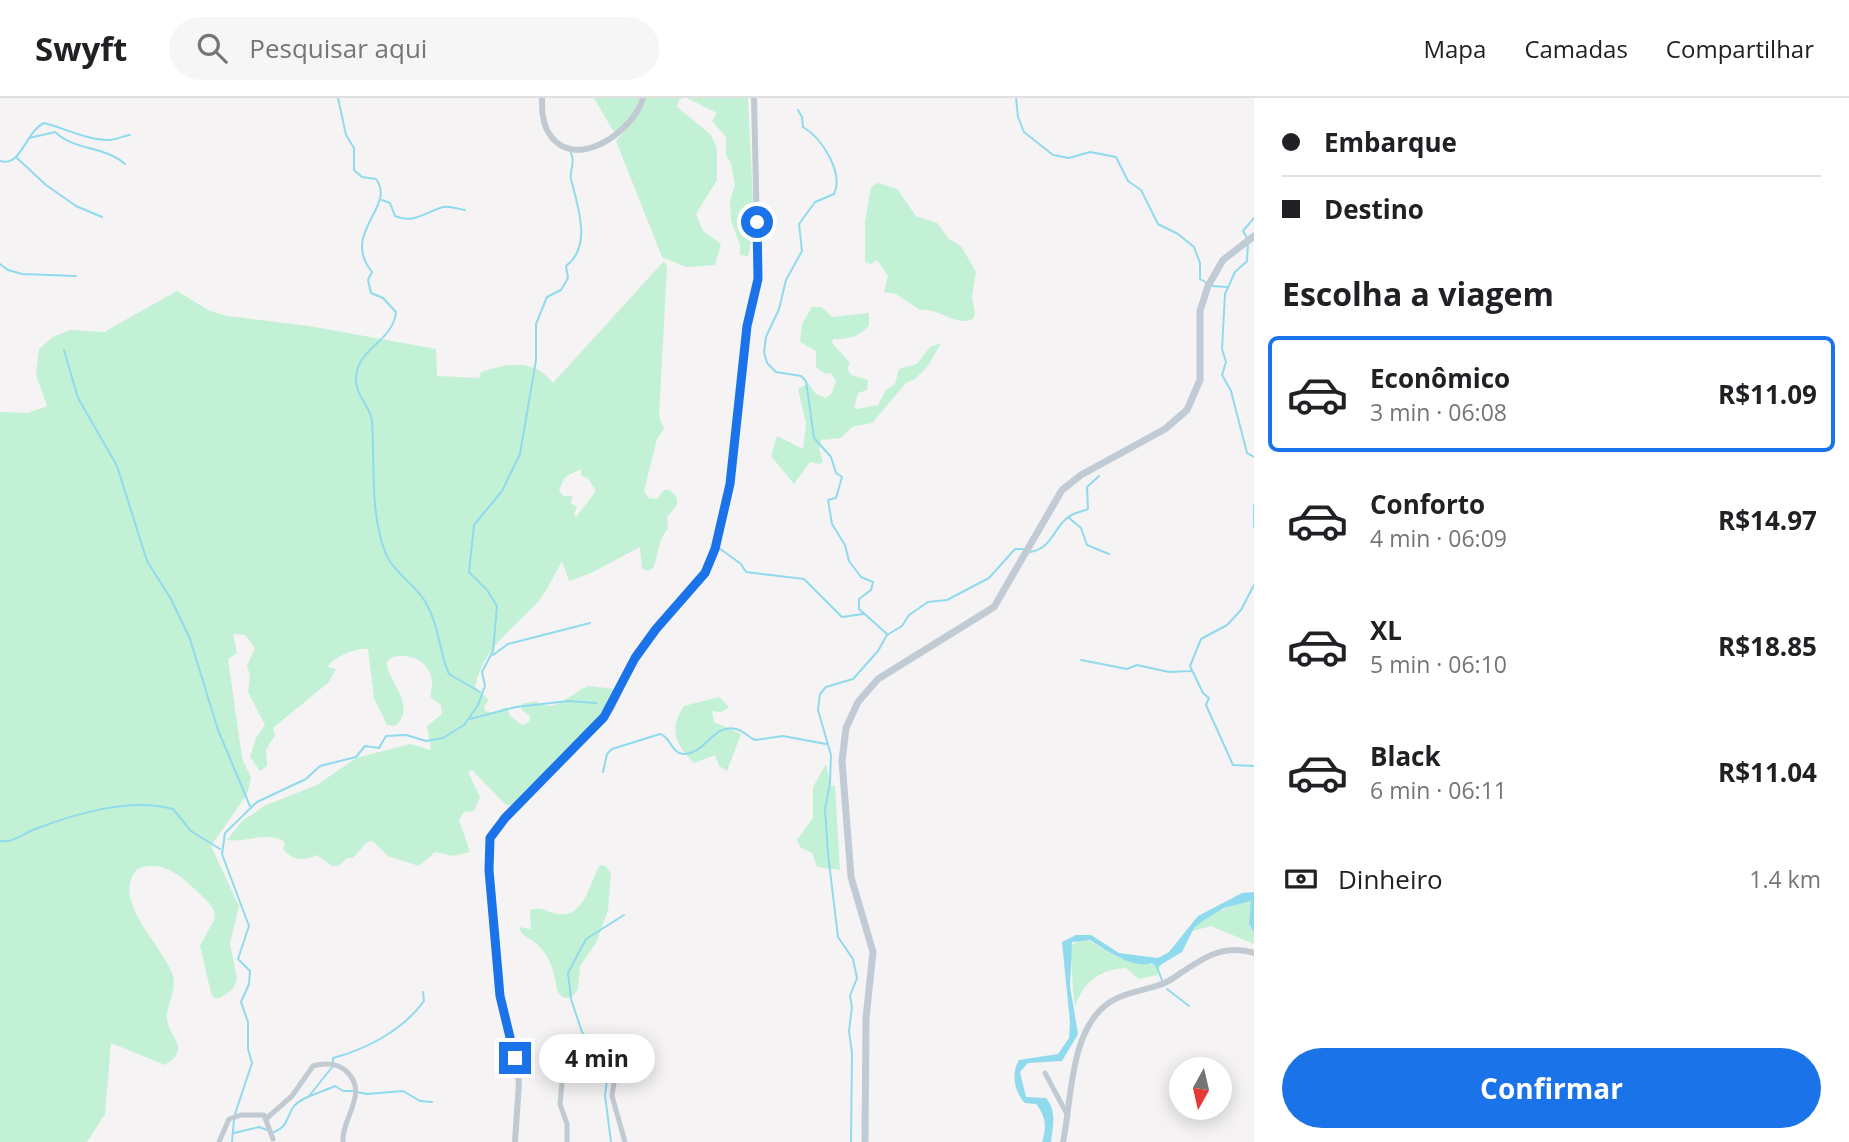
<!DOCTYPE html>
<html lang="pt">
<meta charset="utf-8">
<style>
body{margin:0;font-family:"Open Sans",sans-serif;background:#f6f6f6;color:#202124;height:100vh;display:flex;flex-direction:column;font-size:26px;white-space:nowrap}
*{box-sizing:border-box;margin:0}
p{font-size:23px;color:#757577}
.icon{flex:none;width:38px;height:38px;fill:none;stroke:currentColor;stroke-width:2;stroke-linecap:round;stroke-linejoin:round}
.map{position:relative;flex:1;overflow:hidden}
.side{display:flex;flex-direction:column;background:#fff;width:595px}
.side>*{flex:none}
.hud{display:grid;align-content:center;height:154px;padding:0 28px;background:#fff}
.needle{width:46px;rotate:188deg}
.fabs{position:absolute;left:1169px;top:959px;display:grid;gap:14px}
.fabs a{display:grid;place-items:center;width:63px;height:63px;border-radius:50%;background:#fff;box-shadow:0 4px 18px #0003;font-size:35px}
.end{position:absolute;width:32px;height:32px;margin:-16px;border:9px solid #1a73e8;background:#fff;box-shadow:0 0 0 4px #fff}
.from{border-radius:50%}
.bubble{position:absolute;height:49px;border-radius:24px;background:#fff;box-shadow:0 4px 18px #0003;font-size:23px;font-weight:700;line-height:49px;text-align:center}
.hud b{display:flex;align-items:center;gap:24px;height:66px;font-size:26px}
.hud b+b{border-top:2px solid #e0e0e0}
.hud i{width:18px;height:18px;background:#202124}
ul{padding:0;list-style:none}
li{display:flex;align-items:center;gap:21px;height:116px;margin:0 14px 10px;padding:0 14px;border:4px solid transparent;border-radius:10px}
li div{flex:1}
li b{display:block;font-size:26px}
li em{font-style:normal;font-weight:700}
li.selected{border-color:#1a73e8}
li>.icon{width:63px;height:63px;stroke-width:1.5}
h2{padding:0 28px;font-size:32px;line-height:84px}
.pay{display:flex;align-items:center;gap:18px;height:77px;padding:0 28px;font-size:26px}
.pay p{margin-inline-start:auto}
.button{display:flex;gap:14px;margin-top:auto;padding:14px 28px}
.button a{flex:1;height:80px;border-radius:42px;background:#1a73e8;color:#fff;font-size:28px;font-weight:700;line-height:80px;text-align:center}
header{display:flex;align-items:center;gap:42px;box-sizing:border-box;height:98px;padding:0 35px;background:#fff;border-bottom:2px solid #e0e0e0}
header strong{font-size:33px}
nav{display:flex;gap:38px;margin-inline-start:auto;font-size:24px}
.search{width:490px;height:63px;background:#f6f6f6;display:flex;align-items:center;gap:18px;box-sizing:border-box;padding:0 24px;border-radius:38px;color:#757577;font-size:26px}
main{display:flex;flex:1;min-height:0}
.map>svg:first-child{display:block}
.green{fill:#c3f1d5;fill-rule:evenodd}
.water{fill:#90daee}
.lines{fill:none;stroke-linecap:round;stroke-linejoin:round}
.stream{stroke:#90daee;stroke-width:2}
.minor{stroke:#c1cad2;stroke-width:5}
.tertiary{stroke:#c1cad2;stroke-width:6}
.secondary{stroke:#c1cbd6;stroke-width:7}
.route{stroke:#1a73e8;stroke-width:9}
</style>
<header>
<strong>Swyft</strong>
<div class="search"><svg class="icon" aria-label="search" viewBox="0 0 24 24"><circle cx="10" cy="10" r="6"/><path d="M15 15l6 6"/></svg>Pesquisar aqui</div>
<nav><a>Mapa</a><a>Camadas</a><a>Compartilhar</a></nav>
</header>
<main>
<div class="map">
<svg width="1254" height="1044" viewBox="0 0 1254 1044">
<rect width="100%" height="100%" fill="#f5f3f3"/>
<!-- green -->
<path class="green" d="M594,0H640L633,16L615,36Z
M645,0H683L679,2L677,9L710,36L717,50V82L696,116L703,133L721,146L715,167L686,169L662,159L616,43L636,20Z
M687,0H748L753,105L749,133L751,145L748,158L740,157V147L731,123L730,102L735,88L731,65L726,57V39L712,23L717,15Z
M878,85L897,91L916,118L937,125L949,141L961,148L976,174L972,199L975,216L973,221C956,229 938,209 920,212L896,196L884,194L888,178L877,162L871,166L865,164V124L871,89Z
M664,163L667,169L659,318L664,331L657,341L644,393L648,400L657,401L664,392H670L677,400V407L667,419L668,431C658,440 659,458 653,470L647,473L642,470L640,449L591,475L569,483L562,463C554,477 547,494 536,506C511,532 483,551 475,589L489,602L484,608L485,613L491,615L507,609L510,618L522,627L529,624L530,618L522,612L521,606L536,603C554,618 572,594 588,588L616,591L608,613L512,708L505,706L472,672L468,674L480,699L474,713L464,714L459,722L470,754L453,758L435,754L419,768L388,758L373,743L367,744L353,760H347L339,768H332L317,757C303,763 293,763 283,751L285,745C271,732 244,745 227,742L242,723L266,707L317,687L356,660L410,646L431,652L427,628L442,616L441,607L431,600C430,593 433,589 432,583C430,562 409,555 392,559L386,565C390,586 417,609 395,628L387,627L374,600L368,551C357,549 331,560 328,569L336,571L329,584L273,630L275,637L266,652L267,668L260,673L250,659L256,640L265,627L248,594L250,577L247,568L255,550L245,537L233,536L237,555L228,561L242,660L251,680L247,696L211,748L239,808L230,845L237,881L232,892L220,900H214L211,895L200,848L215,820C215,807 205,802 197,793C180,777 162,761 137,771C110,803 163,847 173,878C177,893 166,907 167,921C169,940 192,950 165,967L111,945L105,1016L87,1044H0V314L28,315L47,308L36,277L39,251L53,239L70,232L104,234L177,193L210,213L227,218L309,228L436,251L437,278L479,280L481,274C509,265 534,260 553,285ZM581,371V378L588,380L596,393L576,419L574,416L577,408L571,406L572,398H563L559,392L565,379Z
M812,209H822L832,219L869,215V228C858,239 849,241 833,241L832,245L850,265L847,270L851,277L868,282L867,292L858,295L854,310L857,311L878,307L886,292L895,286L899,271L917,266L930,249L941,245L928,268L915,281L906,285L872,325L852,329L841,340L821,342L819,350L823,364L819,366L810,364L794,386L771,358L777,338L803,351L806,326L798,291L808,285L816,296L826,300L832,295L836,283L831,275L825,276L816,269V253L800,244L802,226Z
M719,599L729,609L721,614L712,613L714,624L741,636L727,673L719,668L715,657L694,665C676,648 668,631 684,608Z
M826,666L831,688H835L840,772L817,769L812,755L800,749L797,742L813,720V689Z
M600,767L606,768L611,776L608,812L596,845L580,868L578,891L572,899L564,900L558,895C554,878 553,862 539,848C532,840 522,840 519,829L531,831L530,812C541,808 547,814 558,816C585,821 590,782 600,767Z
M1248,803L1252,804L1250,829L1254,835V846L1211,828L1192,833C1204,816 1228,809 1248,803Z
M1084,840L1117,859L1138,865L1161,867L1157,877L1139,881L1126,870C1101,871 1083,883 1075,909C1072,888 1072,868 1070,848Z"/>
<!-- water -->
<path class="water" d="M1254,794V835L1249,826L1251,803L1224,810L1204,822L1194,830L1182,854L1157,869L1152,865C1135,872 1105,852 1090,842L1072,844L1070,888L1078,936L1062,963L1028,965L1020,974L1026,999L1046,1000C1057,1013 1053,1028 1051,1044H1042C1047,1029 1046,1019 1036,1006L1025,1005C1014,994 1011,975 1019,962L1058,956L1069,940L1070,924L1062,844L1076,837H1091L1119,855L1158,860L1169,854L1198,818L1242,795Z"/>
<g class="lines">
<!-- stream -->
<path class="stream" d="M338,0L346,37L354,50V72L362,79L376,81C397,109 340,134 372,174L368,182L371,195L383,200L396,214C393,244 357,250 356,280C355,298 371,308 372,324C375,366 370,411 384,451C392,475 414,484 426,505C439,527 439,553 449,576L480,594
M1016,0L1018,19L1024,34L1053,57L1069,60L1090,54L1116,59L1128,83L1141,92L1158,126L1178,136L1194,149L1200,165V181L1207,185
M798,12L802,19L803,29C822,40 844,75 834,96L815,104L799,126L802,153L786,182L779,211L766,239L764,254L767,265L776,274L801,278L806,283L814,340L831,359L836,375L842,379L836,400L828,402L832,426L845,447L849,463L861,479L873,484L871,492L859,501V511L887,536
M29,40L55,34C75,53 105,48 125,66
M17,60L46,87L76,108L102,119
M0,63C21,70 26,33 44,25C64,30 87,42 108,42C115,42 123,38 130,37
M382,102L390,105L395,118C414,126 426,114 443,109C450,108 459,111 465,112
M1247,140L1243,133L1254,120
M1248,145L1247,163L1235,174L1225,196L1222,251L1226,264L1222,277L1231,293L1247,355L1254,359
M0,166L8,172L22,176L76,178
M1212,188L1227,189
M64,252L78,300L117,368L147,463L171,501L190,541L218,632L250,708
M1254,407V429
M1069,420L1081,430L1087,447L1109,456
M719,450L741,466L746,474L804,481L842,519L863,516
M1030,454C1049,451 1052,436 1063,424C1070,415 1079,415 1088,411L1087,389L1099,378
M1254,487L1241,512L1227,527L1201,541L1190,568L1203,595L1209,600L1206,607L1233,667L1254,668
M493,557L508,546L590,525
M1081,562L1127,571L1137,567L1169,574L1191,573
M470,621L516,609L568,603L596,605
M603,674L607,656L612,651L660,636C671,639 671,655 683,656C705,657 713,625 736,631C744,633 748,639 755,642L783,638L826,646
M0,743C13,745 23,736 35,731C75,716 130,699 173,711L191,733L220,751
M1156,867L1162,882
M1167,891L1189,908
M333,964V960C367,951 403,932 424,903L423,894
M357,994L367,996L403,993L420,1003L432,1004
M309,998L333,968
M235,1016L252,965L248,951V924L241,904L249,886L250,873L238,861L249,828L222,756L225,735L257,704L306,681L320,668L356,659L365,648L379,650L386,638L406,637L426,643L443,640L464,627L478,607L485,588L482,574L493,553L497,508L487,492L469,474L474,427L502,393L520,356L536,262V226L547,199L561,192L568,180L566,168C593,148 577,107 571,81C569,72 576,65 571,55
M274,1034C289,1028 286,1019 294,1008C303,998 323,994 335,988L343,993H354
M234,1035L259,1029L267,1032
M232,1044L234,1021
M611,1044L605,997L609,968L582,934L571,901L568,875L586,841L624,817
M851,1044L852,955L849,933L852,909L850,898L857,880L853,861L838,839L828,756L825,711L830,685L831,657L818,612L820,596L826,589L853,581L878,553L887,537L902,528L909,517L928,504L947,502L989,480L1015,451H1023"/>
<!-- minor -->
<path class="minor" d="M563,974L560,1006L567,1026V1044
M1045,975L1068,1018
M615,978L612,998L625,1044
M267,1020L292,998L313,968C324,965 336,965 345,972C371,994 341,1020 343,1044
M219,1044L229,1021L241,1017H264L273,1041"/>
<!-- tertiary -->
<path class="tertiary" d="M542,0C542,11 542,22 547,32C571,78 634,34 643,0
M515,1044L519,984L500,898L489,772L490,740L505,720L611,611L635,560L664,521L702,480L715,451L730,386L747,228L758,181L754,0
M1063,1044C1072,1002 1069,931 1110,904C1129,891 1156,893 1175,879C1200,862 1222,845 1254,855"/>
<!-- secondary -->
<path class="secondary" d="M865,1044L866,920L873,854L851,779L842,663L846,630L858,604L878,581L994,509L1062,392L1081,377L1165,331L1187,312L1200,282V213L1208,188L1223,162L1254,138"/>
</g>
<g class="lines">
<!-- route -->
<path class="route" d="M515,960L500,898L489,772L490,740L505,720L604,619L635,560L656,531L705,475L715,451L730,386L747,228L758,181L757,124"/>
</g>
</svg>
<div class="fabs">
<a><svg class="needle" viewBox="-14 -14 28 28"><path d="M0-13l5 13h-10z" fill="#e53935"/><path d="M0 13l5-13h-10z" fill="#757577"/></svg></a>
</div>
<i class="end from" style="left:757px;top:124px"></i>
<i class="end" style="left:515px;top:960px"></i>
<div class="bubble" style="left:539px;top:936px;width:116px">4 min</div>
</div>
<section class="side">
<div class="hud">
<b><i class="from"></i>Embarque</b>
<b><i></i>Destino</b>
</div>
<h2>Escolha a viagem</h2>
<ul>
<li class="selected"><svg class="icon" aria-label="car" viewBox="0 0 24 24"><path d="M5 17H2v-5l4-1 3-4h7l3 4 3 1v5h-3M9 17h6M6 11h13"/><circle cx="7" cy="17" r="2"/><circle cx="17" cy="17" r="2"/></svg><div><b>Econômico</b><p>3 min · 06:08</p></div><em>R$11.09</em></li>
<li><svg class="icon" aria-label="car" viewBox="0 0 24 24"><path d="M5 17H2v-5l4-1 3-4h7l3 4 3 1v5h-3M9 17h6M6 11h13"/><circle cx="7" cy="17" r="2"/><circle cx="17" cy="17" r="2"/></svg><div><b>Conforto</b><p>4 min · 06:09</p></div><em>R$14.97</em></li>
<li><svg class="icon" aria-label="car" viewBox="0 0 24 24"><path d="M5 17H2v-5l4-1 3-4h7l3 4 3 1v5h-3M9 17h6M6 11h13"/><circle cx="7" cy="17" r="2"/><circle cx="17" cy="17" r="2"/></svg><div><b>XL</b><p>5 min · 06:10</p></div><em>R$18.85</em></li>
<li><svg class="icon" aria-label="car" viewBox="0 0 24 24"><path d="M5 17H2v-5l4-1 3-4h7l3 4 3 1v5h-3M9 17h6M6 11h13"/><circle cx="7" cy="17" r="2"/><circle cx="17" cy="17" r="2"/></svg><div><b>Black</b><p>6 min · 06:11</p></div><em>R$11.04</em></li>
</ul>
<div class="pay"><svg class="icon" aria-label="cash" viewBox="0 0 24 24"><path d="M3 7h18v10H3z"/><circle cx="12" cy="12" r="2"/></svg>Dinheiro<p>1.4 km</p></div>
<div class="button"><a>Confirmar</a></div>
</section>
</main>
